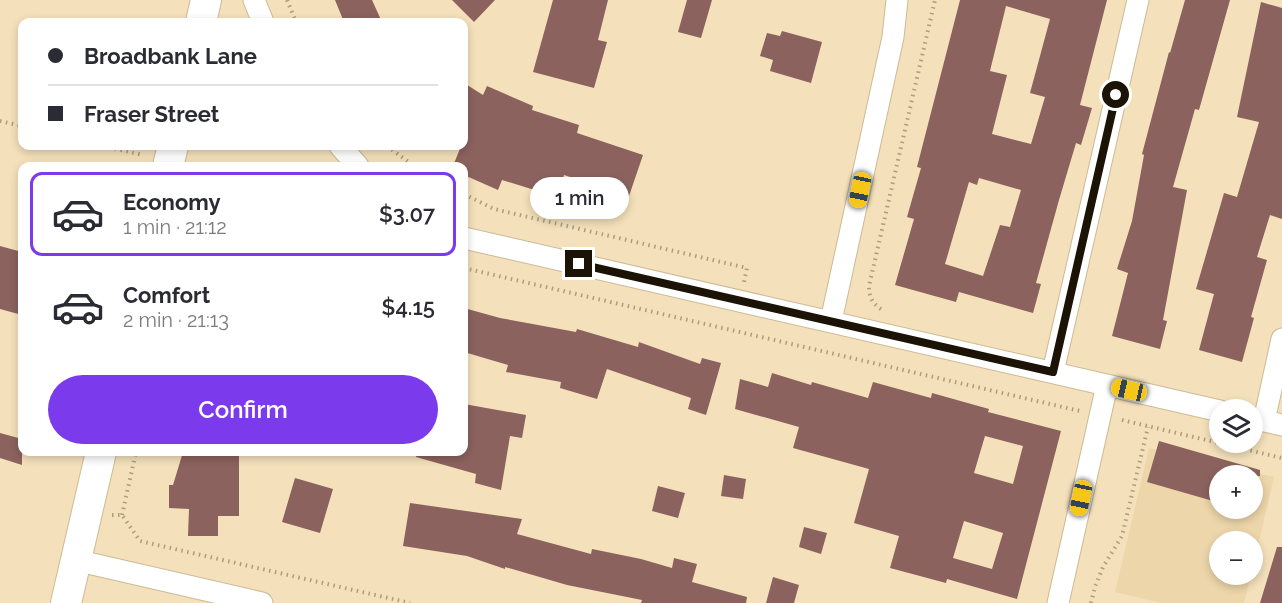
<!DOCTYPE html>
<meta charset="utf-8">
<style>
body{margin:0;font-family:Raleway,sans-serif;background:#f7f7f7;color:#2b2b33;height:100vh;display:flex;flex-direction:column;font-size:22px;white-space:nowrap}
*{box-sizing:border-box;margin:0}
p{font-size:20px;color:#7c7c81}
.icon{flex:none;width:33px;height:33px;fill:none;stroke:currentColor;stroke-width:2;stroke-linecap:round;stroke-linejoin:round}
.map{position:relative;flex:1;overflow:hidden}
.sheet{position:absolute;left:18px;top:162px;width:450px;height:294px;display:flex;flex-direction:column;background:#fff;border-radius:12px;box-shadow:0 3px 9px #0003}
.sheet>*{flex:none}
.guide{position:absolute;left:18px;top:18px;width:450px;height:132px;border-radius:12px;box-shadow:0 3px 9px #0003;display:grid;align-content:center;height:132px;padding:0 30px;background:#fff}
.fabs{position:absolute;left:1209px;top:399px;display:grid;gap:12px}
.fabs a{display:grid;place-items:center;width:54px;height:54px;border-radius:50%;background:#fff;box-shadow:0 3px 9px #0003;font-size:30px}
.end{position:absolute;width:27px;height:27px;margin:-14px;border:8px solid #1a1306;background:#fff;box-shadow:0 0 0 3px #fff}
.from{border-radius:50%}
.bubble{position:absolute;height:42px;border-radius:21px;background:#fff;box-shadow:0 3px 9px #0003;font-size:20px;font-weight:600;line-height:42px;text-align:center}
.car{position:absolute;width:18px;height:36px;margin:-18px -9px;border-radius:8px;box-shadow:0 0 4px 2px #0007;background:linear-gradient(#f5c518 24%,#345 0 40%,#f5c518 0 76%,#345 0 86%,#f5c518 0)}
.guide b{display:flex;align-items:center;gap:21px;height:57px;font-size:22px}
.guide b+b{border-top:2px solid #e1e1e2}
.guide i{width:15px;height:15px;background:#2b2b33}
ul{padding:10px 0 0;list-style:none}
li{display:flex;align-items:center;gap:18px;height:84px;margin:0 12px 9px;padding:0 18px;border:3px solid transparent;border-radius:12px}
li div{flex:1}
li b{display:block;font-size:22px}
li em{font-style:normal;font-weight:600}
li.current{border-color:#7c3aed}
li>.icon{width:54px;height:54px;stroke-width:1.5}
.button{display:flex;gap:12px;margin-top:auto;padding:12px 30px}
.button a{flex:1;height:69px;border-radius:36px;background:#7c3aed;color:#fff;font-size:24px;font-weight:600;line-height:69px;text-align:center}
.map>svg:first-child{display:block}
.built{fill:#edd6aa;fill-rule:evenodd}
.building{fill:#8b625e;fill-rule:evenodd}
.lines{fill:none;stroke-linecap:round;stroke-linejoin:round}
.street-casing{stroke:#ccba95;stroke-width:23}
.secondary-casing{stroke:#ccba95;stroke-width:32}
.path{stroke:#ac9d7f;stroke-width:4;stroke-dasharray:1.5 4.5;stroke-linecap:butt}
.street{stroke:#fff;stroke-width:21}
.secondary{stroke:#fff;stroke-width:30}
.route{stroke:#1a1306;stroke-width:8}
</style>
<div class="map">
<svg width="1282" height="603" viewBox="0 0 1282 603">
<rect width="100%" height="100%" fill="#f4e1bb"/>
<!-- built -->
<path class="built" d="M1149,448L1274,477L1253,567L1252,542H1220V574L1251,575L1244,603H1161L1115,592ZM1220,476H1252V508H1220Z"/>
<!-- building -->
<path class="building" d="M335,0H372L382,22H344Z
M452,0H495L474,22Z
M553,0H608L598,40L607,42L594,88L533,72Z
M687,0H712L701,38L678,32Z
M960,0H1107L1080,105L1092,108L1081,145L1076,143L1059,200L1036,283L1041,284L1033,313L959,292L956,302L895,285L914,219L907,217L921,168L917,167ZM1006,6L1050,19L1030,93L1045,97L1031,144L992,134L1007,75L990,71ZM979,178L1021,190L1010,227L1000,225L983,276L945,264L969,182L977,185Z
M1185,0H1230L1199,110L1195,109L1173,187L1187,190L1163,320L1167,321L1160,349L1112,336L1128,273L1117,269L1132,221L1144,155L1142,154L1169,52L1170,53Z
M1261,2L1282,8V219L1270,215L1257,257L1267,260L1251,317L1254,318L1242,362L1199,350L1214,294L1196,289L1224,193L1237,197L1259,122L1237,117Z
M782,31L822,42L811,83L770,71L773,60L760,56L767,33L780,36Z
M464,83L483,95L487,86L533,106L532,110L579,125L577,133L643,155L629,196L564,175L557,197L502,180L498,190L464,175V166H453L461,146H464Z
M0,246L22,252V315L0,309Z
M464,308L500,318L576,332L577,329L638,347L639,342L700,364L702,358L721,363L706,415L688,409L691,398L607,369L597,399L560,388L561,382L506,372L508,365L464,352Z
M772,373L811,385L812,382L868,398L873,382L931,398L932,393L989,409L988,412L1061,431L1017,599L947,579L946,583L890,568L899,536L854,523L869,469L793,448L799,427L735,409L740,379L768,387ZM985,436L1023,446L1013,484L974,473ZM964,521L1003,533L992,569L953,558Z
M464,404L526,415L522,438L510,436L501,490L475,483L476,474L416,457L417,452H464Z
M0,433L22,439V465L0,458Z
M1159,441L1260,470V476H1220V503L1147,482Z
M183,452H239V516H218V536H188L189,509L169,508V485H173Z
M724,475L746,479L743,499L721,496Z
M295,478L333,489L320,533L282,522Z
M658,486L685,493L678,518L652,511Z
M410,503L522,519L517,534L591,554L592,549L641,559L672,568L674,558L697,564L692,582L747,597L746,603H641L642,600L567,585L505,567V569L467,556L403,546Z
M804,527L827,533L821,554L799,547Z
M1277,547H1282V603H1260Z
M773,577L799,585L794,603H766Z"/>
<g class="lines">
<!-- street casing -->
<g class="street-casing">
<path id="street" d="M254,0L263,22
M340,146L358,166
M464,238L1220,411
M831,321L893,37L897,0
M1053,372L1138,0
M1252,418L1282,425
M1264,421L1282,339
M75,560L262,603
M1058,603L1107,385"/>
</g>
<!-- secondary casing -->
<g class="secondary-casing">
<path id="secondary" d="M201,22L206,0
M168,166L173,146
M66,603L101,452"/>
</g>
<!-- path -->
<path class="path" d="M287,0L296,22
M0,121L22,126
M103,146L143,155
M387,146L414,166
M464,194L494,209L747,268L744,282
M464,268L1080,411
M881,309C872,303 869,297 869,286L935,0
M1122,420L1282,458
M112,515H122L140,541L410,603
M122,515L136,452
M1091,603L1095,587L1103,567L1122,536L1148,427"/>
<!-- street -->
<use href="#street" class="street"/>
<!-- secondary -->
<use href="#secondary" class="secondary"/>
</g>
<g class="lines">
<!-- route -->
<path class="route" d="M579,264L1053,372L1116,95"/>
</g>
</svg>
<div class="fabs">
<a><svg class="icon" aria-label="layers" viewBox="0 0 24 24"><path d="M12 4l9 5-9 5-9-5zM3 14l9 5 9-5"/></svg></a>
<a>+</a>
<a>−</a>
</div>
<i class="end from" style="left:1116px;top:95px"></i>
<i class="end" style="left:579px;top:264px"></i>
<div class="bubble" style="left:530px;top:177px;width:99px">1 min</div>
<i class="car" style="left:860px;top:190px;rotate:192deg"></i>
<i class="car" style="left:1129px;top:390px;rotate:283deg"></i>
<i class="car" style="left:1081px;top:498px;rotate:192deg"></i>
<div class="guide">
<b><i class="from"></i>Broadbank Lane</b>
<b><i></i>Fraser Street</b>
</div>
<section class="sheet">
<ul>
<li class="current"><svg class="icon" aria-label="car" viewBox="0 0 24 24"><path d="M5 17H2v-5l4-1 3-4h7l3 4 3 1v5h-3M9 17h6M6 11h13"/><circle cx="7" cy="17" r="2"/><circle cx="17" cy="17" r="2"/></svg><div><b>Economy</b><p>1 min · 21:12</p></div><em>$3.07</em></li>
<li><svg class="icon" aria-label="car" viewBox="0 0 24 24"><path d="M5 17H2v-5l4-1 3-4h7l3 4 3 1v5h-3M9 17h6M6 11h13"/><circle cx="7" cy="17" r="2"/><circle cx="17" cy="17" r="2"/></svg><div><b>Comfort</b><p>2 min · 21:13</p></div><em>$4.15</em></li>
</ul>
<div class="button"><a>Confirm</a></div>
</section>
</div>
